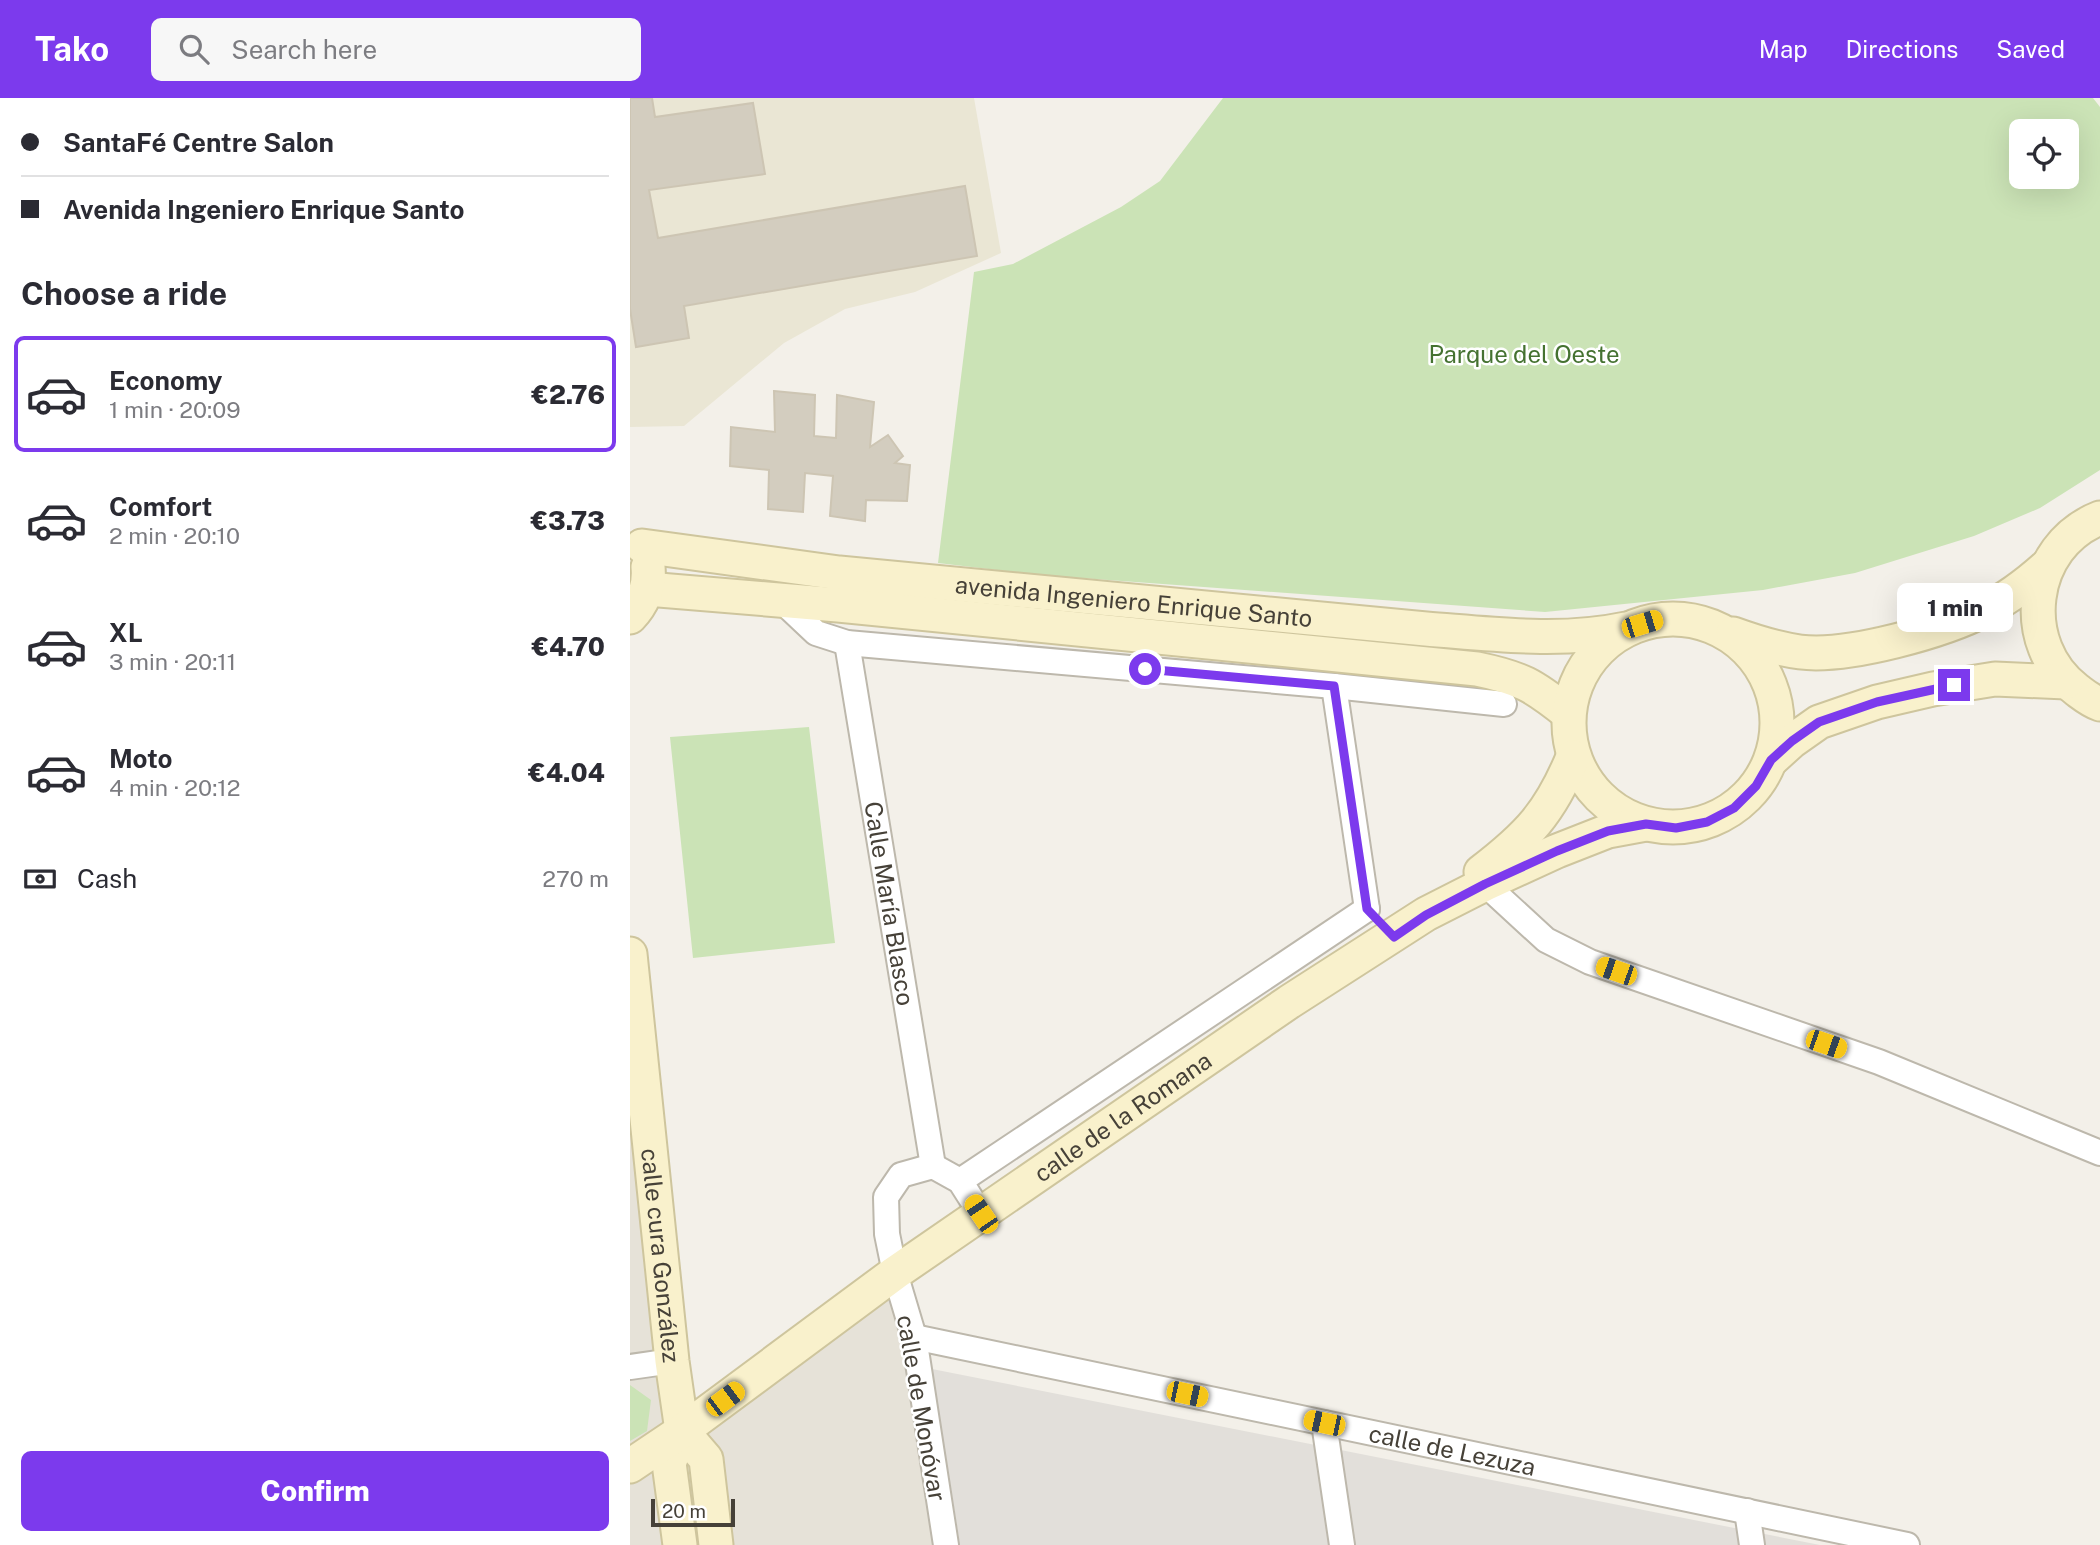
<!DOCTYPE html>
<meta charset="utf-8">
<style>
body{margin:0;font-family:"Public Sans",sans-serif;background:#f7f7f7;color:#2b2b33;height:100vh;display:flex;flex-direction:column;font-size:26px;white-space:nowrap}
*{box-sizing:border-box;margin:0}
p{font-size:23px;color:#7c7c81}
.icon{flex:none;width:38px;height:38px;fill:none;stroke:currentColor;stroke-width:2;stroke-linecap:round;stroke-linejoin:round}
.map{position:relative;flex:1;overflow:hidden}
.side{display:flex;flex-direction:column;background:#fff;width:630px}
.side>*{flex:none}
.guide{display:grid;align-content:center;height:154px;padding:0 21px;background:#fff}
.fabs{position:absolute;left:1379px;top:21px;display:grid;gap:14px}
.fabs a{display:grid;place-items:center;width:70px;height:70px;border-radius:10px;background:#fff;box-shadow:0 7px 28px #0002;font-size:35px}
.scale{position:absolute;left:21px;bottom:18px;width:84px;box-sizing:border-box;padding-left:7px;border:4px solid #464138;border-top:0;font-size:19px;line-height:24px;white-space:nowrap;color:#464138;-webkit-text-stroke:5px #fff;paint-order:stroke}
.end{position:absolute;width:32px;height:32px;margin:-16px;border:9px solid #7c3aed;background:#fff;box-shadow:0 0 0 4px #fff}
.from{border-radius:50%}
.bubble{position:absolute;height:49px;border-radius:10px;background:#fff;box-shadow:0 7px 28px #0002;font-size:23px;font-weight:800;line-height:49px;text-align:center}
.car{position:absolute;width:21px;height:42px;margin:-21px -10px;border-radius:9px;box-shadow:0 0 5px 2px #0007;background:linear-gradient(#f5c518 24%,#345 0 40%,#f5c518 0 76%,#345 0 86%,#f5c518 0)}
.guide b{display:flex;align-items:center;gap:24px;height:66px;font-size:26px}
.guide b+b{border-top:2px solid #e1e1e2}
.guide i{width:18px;height:18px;background:#2b2b33}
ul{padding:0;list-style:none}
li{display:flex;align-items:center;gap:21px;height:116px;margin:0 14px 10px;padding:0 7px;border:4px solid transparent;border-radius:10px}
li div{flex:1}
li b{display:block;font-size:26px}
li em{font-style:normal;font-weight:800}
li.current{border-color:#7c3aed}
li>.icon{width:63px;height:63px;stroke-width:1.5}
h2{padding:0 21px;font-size:32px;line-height:84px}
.pay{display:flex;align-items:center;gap:18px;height:77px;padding:0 21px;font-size:26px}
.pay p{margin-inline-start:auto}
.button{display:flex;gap:14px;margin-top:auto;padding:14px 21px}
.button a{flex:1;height:80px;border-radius:10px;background:#7c3aed;color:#fff;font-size:28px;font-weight:800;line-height:80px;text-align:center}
header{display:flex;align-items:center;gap:42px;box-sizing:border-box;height:98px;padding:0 35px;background:#7c3aed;color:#fff}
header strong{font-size:33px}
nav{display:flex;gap:38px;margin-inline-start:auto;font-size:24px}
.search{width:490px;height:63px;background:#f7f7f7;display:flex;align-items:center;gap:18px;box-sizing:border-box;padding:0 24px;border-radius:10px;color:#7c7c81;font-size:26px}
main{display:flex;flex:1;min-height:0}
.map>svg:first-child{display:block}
.residential{fill:#e6e2d8}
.industrial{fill:#e2dfda}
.education{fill:#eae6d4}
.green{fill:#cbe3b6;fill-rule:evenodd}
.building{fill:#d3cdbf;stroke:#cdc5b3;stroke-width:2}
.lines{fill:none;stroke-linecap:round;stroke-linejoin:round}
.street-casing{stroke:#bdb8ac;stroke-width:28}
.secondary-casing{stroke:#cec59d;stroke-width:37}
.street{stroke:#fff;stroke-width:24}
.secondary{stroke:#f9f1cc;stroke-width:33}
.route{stroke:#7c3aed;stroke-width:9}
.labels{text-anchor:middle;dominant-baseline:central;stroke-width:5;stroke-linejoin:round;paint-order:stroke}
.park-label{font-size:24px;fill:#457231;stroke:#fff}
.street-label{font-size:24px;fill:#464138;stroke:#fff}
</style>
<header>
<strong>Tako</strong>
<div class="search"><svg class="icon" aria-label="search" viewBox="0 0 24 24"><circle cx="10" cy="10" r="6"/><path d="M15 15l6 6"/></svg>Search here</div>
<nav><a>Map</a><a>Directions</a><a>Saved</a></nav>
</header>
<main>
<section class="side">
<div class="guide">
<b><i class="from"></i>SantaFé Centre Salon</b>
<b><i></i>Avenida Ingeniero Enrique Santo</b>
</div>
<h2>Choose a ride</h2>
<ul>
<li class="current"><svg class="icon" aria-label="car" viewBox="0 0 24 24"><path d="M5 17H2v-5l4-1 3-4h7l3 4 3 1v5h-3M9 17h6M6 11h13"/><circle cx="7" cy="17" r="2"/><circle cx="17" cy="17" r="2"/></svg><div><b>Economy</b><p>1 min · 20:09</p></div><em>€2.76</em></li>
<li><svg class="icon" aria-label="car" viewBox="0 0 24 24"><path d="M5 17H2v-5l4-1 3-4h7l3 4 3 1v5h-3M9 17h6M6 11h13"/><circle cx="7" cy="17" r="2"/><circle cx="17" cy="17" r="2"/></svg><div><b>Comfort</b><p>2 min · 20:10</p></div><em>€3.73</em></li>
<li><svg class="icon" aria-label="car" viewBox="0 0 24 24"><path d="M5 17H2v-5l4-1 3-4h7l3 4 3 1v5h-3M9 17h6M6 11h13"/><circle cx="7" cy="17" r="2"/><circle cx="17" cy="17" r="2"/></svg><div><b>XL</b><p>3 min · 20:11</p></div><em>€4.70</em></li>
<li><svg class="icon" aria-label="car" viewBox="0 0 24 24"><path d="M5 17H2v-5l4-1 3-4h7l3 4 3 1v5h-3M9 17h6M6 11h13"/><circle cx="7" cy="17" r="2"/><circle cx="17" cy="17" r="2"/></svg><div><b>Moto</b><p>4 min · 20:12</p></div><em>€4.04</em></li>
</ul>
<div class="pay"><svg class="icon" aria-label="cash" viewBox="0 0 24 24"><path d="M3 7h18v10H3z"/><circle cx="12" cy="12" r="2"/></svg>Cash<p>270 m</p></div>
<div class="button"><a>Confirm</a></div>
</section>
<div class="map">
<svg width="1470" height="1447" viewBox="0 0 1470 1447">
<rect width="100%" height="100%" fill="#f3f0e9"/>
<!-- residential -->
<path class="residential" d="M0,856L52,1332L265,1175L316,1447H0Z"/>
<!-- industrial -->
<path class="industrial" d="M302,1271L1190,1447H330Z"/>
<!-- education -->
<path class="education" d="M0,0H344L371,155L285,194L215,211L154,245L54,328L0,329Z"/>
<!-- green -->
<path class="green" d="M593,0H1463L1470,9V372L1410,410L1344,438L1225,475L1133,492L915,514L410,477L308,465L344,174L383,166L491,109L530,83ZM1391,33H1437V79H1391Z
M179,629L205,845L63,860L40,639Z
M0,1287L21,1302L17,1333L0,1343Z"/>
<!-- building -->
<path class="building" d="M0,0H22L25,19L123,5L135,76L19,92L28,140L335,88L347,158L54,208L59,240L6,249L0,211Z
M144,293L185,297L184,338L206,340L207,297L244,304L240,349L258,337L273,358L265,365L280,367L277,403L236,402L235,423L200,418L203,378L175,375L173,414L138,411L139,372L100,368L101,329L145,334Z"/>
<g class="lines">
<!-- street casing -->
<g class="street-casing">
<g id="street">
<path d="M151,502L186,535L217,545L704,588L874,606"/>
<path id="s1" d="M217,545L303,1068"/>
<path d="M704,588L737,811"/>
<path d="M855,786L916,842L960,864L1249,964L1470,1055"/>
<path d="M330,1083L737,811"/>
<path id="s2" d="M284,1239L1277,1447"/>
<path d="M0,1269L42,1263"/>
<path d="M694,1325L712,1447"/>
<path d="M1117,1413L1122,1447"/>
<path d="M316,1447L284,1239L265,1175L257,1136L256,1099L271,1077L303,1068L330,1083L351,1116"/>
</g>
</g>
<!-- secondary casing -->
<g class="secondary-casing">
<g id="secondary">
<path d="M1470,420C1398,448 1387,547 1447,592C1455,598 1461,603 1470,606"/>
<path id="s3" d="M12,448L209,475L796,531C862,536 931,545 996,531"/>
<path d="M17,491L208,507L847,571C891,580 903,587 938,615"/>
<path d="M0,519C13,505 20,489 18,469"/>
<circle cx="1043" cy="625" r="104"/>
<path d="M1103,536C1125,544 1147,551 1170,554C1218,560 1314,533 1356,511C1379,500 1398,485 1417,468"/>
<path d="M1141,662L1162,643L1189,624L1247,604L1303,591L1365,581L1436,584"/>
<path d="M851,774C898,738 920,715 943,659"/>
<path id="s4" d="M0,856L42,1263L52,1333L39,1365L50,1447"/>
<path d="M52,1333L76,1361L86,1447"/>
<path id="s5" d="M0,1368L52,1333L265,1175L659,904L796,816L855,786L927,753L978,733L1016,726"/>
</g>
</g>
<!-- street -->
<use href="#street" class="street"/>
<!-- secondary -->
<use href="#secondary" class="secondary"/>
</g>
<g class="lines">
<!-- route -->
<path class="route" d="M515,571L704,588L737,811L764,839L796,817L855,786L927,753L978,733L1016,726L1046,730L1077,724L1104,710L1126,688L1141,662L1162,643L1189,624L1247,604L1324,587"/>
</g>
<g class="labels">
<!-- park labels -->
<g class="park-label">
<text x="894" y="256">Parque del Oeste</text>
</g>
<!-- street labels -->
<g class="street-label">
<text stroke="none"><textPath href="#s3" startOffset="495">avenida Ingeniero Enrique Santo</textPath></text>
<text stroke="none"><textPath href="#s1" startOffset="264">Calle María Blasco</textPath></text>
<text stroke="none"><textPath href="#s5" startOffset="604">calle de la Romana</textPath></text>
<text stroke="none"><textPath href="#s4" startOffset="303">calle cura González</textPath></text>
<text transform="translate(292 1310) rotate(80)">calle de Monóvar</text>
<text stroke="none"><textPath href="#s2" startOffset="550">calle de Lezuza</textPath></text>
</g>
</g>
</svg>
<div class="fabs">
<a><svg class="icon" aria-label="locate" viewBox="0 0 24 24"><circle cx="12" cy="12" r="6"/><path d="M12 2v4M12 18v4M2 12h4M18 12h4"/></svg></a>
</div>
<div class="scale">20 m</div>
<i class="end from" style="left:515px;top:571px"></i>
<i class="end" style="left:1324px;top:587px"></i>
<div class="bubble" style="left:1267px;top:485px;width:116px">1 min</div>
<i class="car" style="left:1012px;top:526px;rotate:73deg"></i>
<i class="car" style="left:986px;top:873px;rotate:289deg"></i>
<i class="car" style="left:1196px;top:946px;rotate:109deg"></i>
<i class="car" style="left:351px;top:1116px;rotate:326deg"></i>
<i class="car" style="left:557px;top:1296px;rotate:102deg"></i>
<i class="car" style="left:95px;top:1301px;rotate:53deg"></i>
<i class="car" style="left:694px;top:1325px;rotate:282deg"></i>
</div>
</main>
